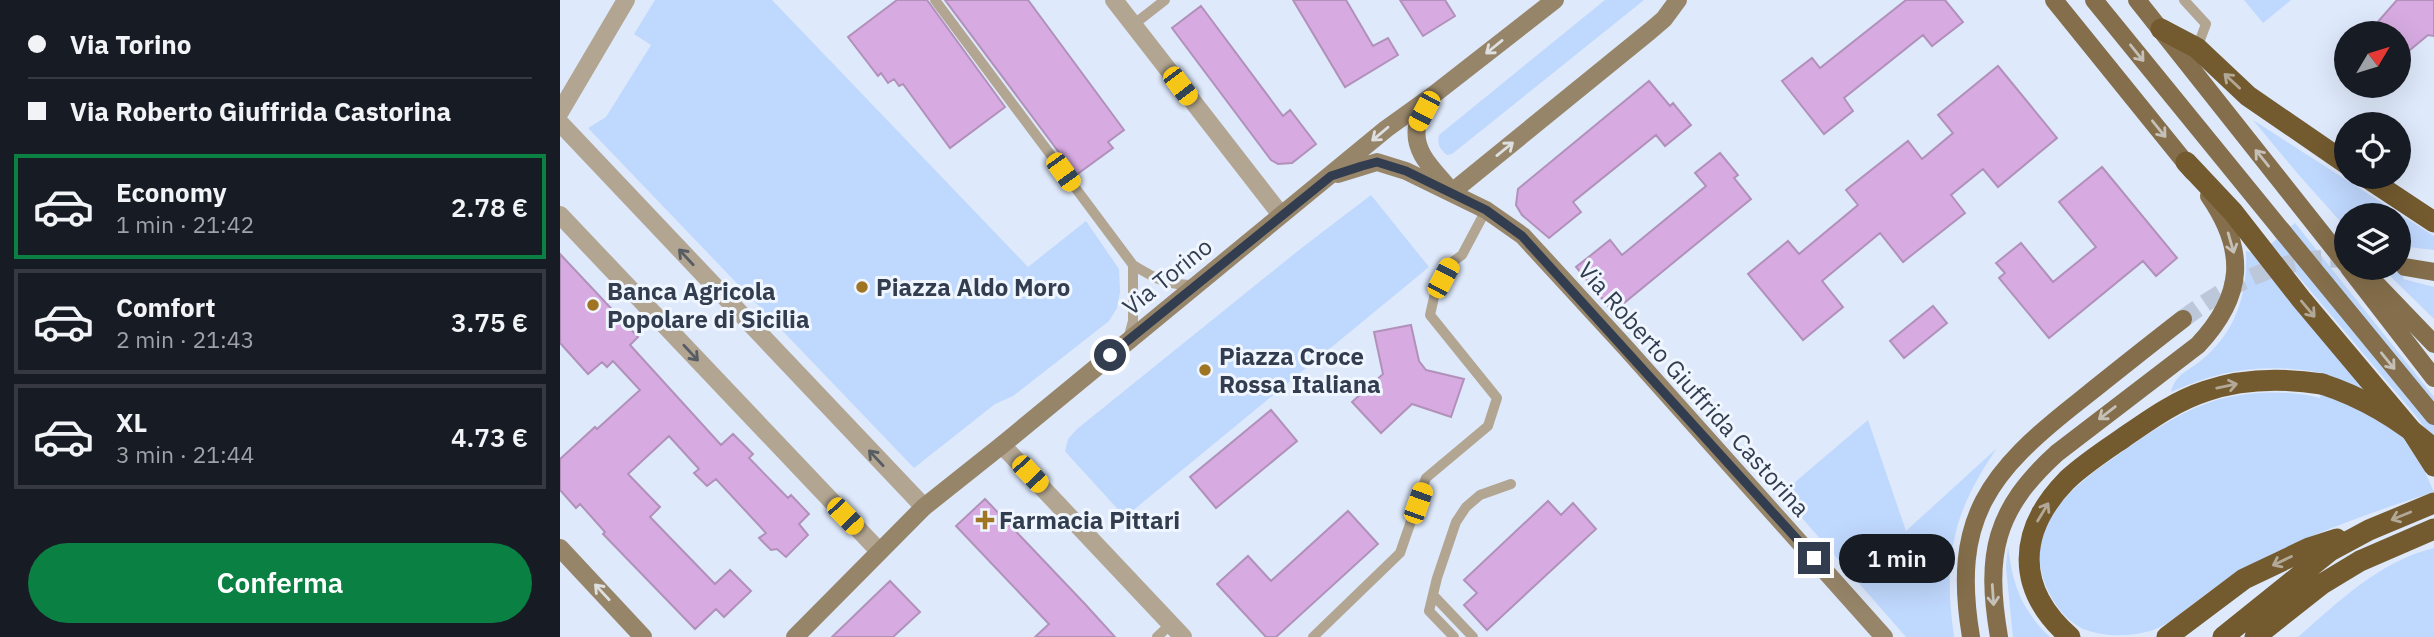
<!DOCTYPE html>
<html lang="it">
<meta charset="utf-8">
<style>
body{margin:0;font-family:"IBM Plex Sans",sans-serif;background:#20242c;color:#f1f3f6;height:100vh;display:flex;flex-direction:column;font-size:26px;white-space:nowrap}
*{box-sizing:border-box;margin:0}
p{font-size:23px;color:#9ea1a6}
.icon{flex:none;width:38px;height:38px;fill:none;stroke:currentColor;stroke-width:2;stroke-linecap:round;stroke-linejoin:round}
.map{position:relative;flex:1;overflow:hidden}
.side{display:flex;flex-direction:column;background:#171b24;width:560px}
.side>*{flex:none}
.guide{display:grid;align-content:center;height:154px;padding:0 28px;background:#171b24}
.needle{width:46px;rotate:52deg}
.fabs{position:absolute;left:1774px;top:21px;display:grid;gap:14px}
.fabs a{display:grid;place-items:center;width:77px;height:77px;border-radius:50%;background:#171b24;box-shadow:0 7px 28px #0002;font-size:35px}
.end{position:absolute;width:32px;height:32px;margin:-16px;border:9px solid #323d4f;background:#fff;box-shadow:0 0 0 4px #fff}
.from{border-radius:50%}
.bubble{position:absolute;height:49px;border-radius:24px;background:#171b24;box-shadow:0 7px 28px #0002;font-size:23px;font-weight:600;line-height:49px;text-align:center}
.car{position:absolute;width:21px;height:42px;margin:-21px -10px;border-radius:9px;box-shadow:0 0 5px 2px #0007;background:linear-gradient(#f5c518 24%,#345 0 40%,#f5c518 0 76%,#345 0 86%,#f5c518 0)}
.guide b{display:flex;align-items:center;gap:24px;height:66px;font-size:26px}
.guide b+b{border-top:2px solid #363941}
.guide i{width:18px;height:18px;background:#f1f3f6}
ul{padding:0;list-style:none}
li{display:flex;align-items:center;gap:21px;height:105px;margin:0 14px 10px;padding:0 14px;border:4px solid #363941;border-radius:0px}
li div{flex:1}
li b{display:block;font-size:26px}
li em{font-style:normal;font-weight:600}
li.active{border-color:#0b8043}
li>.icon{width:63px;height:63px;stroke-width:1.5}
.action{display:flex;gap:14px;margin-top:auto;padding:14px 28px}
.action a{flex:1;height:80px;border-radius:42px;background:#0b8043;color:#fff;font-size:28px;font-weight:600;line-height:80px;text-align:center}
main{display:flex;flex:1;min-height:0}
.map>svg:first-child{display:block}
.green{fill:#bfd8fd}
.building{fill:#d7abe2;stroke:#b191ba;stroke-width:2}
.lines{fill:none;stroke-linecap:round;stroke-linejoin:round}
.primary-tunnel{stroke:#bcc7d9;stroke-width:18;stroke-dasharray:18 9;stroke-linecap:butt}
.service{stroke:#b2a693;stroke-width:10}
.minor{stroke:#b2a693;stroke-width:18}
.tertiary{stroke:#b2a693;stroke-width:18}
.secondary{stroke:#978569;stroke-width:18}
.primary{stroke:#846e4b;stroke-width:18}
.motorway{stroke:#735a2f;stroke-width:21}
.primary-bridge{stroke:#846e4b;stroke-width:18}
.motorway-bridge{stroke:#735a2f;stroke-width:21}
.oneway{stroke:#dedfe1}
.oneway2{stroke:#c5c0b7}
.oneway3{stroke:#b2a897}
.oneway4{stroke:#585c63}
.route{stroke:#323d4f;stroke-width:9}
.poi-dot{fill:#9f7524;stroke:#f0f6ff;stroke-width:2.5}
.labels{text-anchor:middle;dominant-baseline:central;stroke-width:6;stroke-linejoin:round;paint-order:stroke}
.street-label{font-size:24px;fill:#323d4f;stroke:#f0f6ff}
.poi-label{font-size:24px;font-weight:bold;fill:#323d4f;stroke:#f0f6ff;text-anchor:start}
</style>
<main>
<section class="side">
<div class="guide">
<b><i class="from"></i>Via Torino</b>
<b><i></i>Via Roberto Giuffrida Castorina</b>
</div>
<ul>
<li class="active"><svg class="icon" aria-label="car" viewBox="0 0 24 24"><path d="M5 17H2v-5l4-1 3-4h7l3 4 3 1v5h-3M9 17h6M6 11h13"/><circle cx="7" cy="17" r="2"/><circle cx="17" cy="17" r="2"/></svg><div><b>Economy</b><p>1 min · 21:42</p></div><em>2.78 €</em></li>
<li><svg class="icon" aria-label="car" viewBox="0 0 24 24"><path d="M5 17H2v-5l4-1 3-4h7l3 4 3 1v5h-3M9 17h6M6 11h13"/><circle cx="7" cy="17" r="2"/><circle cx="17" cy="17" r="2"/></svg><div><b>Comfort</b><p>2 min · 21:43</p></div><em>3.75 €</em></li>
<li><svg class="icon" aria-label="car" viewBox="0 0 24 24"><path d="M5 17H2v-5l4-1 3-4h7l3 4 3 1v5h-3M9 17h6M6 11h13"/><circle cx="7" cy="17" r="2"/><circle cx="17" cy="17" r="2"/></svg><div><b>XL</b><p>3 min · 21:44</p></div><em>4.73 €</em></li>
</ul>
<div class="action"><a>Conferma</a></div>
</section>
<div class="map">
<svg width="1874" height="637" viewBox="0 0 1874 637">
<rect width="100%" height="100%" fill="#dee9fb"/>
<!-- green -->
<path class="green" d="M95,0H212L468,267L526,221L559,269L560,292L557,308L549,321L453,396L435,404L354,468L28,128L46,117L91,45L74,34Z
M1045,0H1084L892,154L887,155C880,149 877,145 879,135Z
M1684,0H1731L1703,23Z
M1693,120L1874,236V250L1848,247L1843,279L1874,287V319L1822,268H1839V215H1787V229L1738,174Z
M811,195L869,267L565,517L511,458L505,451L508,439L517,429L739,250Z
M1735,223L1874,397V441L1855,415L1711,244Z
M1686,251L1692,253L1836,427L1864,470L1874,492C1809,513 1742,536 1682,570C1664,580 1647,593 1630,606C1617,616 1606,626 1590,631C1568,637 1544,637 1523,629C1506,621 1493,603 1486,586C1460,523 1517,483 1562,452C1593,430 1623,410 1660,399C1692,391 1728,390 1760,398L1763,373C1708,363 1662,368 1611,392C1616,372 1630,371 1644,358C1676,331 1688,293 1686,251Z
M1308,420L1346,531L1437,448C1392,513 1383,559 1394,637H1346L1221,494Z
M1448,546C1452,584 1462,611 1490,637H1453L1446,567Z
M1874,548V637H1738C1778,602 1820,561 1874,548Z"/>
<!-- building -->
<path class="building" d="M337,0H367L445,107L390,148L343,84L339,86L334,79L328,83L321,73L318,76L288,37Z
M385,0H468L564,130L548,142L553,148L516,175Z
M733,0H786L813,46L828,38L838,55L785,87Z
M840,0H885L895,16L863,36Z
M1346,0H1385L1403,22L1372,46L1363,35L1284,98L1293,111L1264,134L1222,81L1252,58L1260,68Z
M1837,0H1874V36L1868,35L1839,59V33H1808Z
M641,6L723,116L730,110L756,144L732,163L718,164L711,160L612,28Z
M1438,66L1497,138L1438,187L1423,169L1391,195L1405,213L1343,262L1320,233L1262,281L1283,307L1243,340L1188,274L1228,241L1239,254L1298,205L1286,190L1348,141L1362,159L1393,133L1378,115Z
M1089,81L1110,106L1113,103L1131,125L1105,146L1096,135L1013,202L1021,212L989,238L962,215L956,205L958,189Z
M1160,153L1178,175L1174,178L1191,199L1053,312L1016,267L1050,240L1062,255L1146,186L1135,173Z
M1542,167L1617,258L1596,276L1583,261L1489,338L1439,278L1445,273L1436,263L1461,243L1493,282L1536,247L1499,202Z
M0,254L78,337L70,345L161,445L173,434L193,454L189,458L228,498L231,495L249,514L239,524L248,535L226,557L217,549L211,550L199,538L206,533L156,479L147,486L134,473L139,469L109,436L68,474L100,507L90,517L155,584L170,570L191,591L164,617L156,609L135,629L43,534L45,532L20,504L16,508L0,490V459L35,427L37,429L80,390L53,361L47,367L42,362L28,374L0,343Z
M1373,306L1387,323L1344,358L1330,341Z
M851,325L859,361L866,370L904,379L891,417L852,404L821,433L792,402L823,374L814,332Z
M711,410L737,441L656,508L630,477Z
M425,499L524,603L555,637H475L489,624L396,526Z
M988,501L1001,515L1013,503L1036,529L927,630L904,605L917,593L904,580Z
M788,511L818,544L716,637H706L657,584L688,556L711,581Z
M330,581L360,612L333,637H272Z"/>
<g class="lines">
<!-- primary-tunnel -->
<path class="primary-tunnel" d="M1623,319C1672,282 1724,255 1787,259"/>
<!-- service -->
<path class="service" d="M375,0L573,265C598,280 606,285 636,285
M1624,0L1646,24L1637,48
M573,25L605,0
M568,339L573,321V265
M873,595L913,637
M597,637L611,624
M753,637L840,553L866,478L928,426L937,398L870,315L875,293L891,263L902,255L926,210
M894,637L869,611L877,578L896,522L906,507L920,495L951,484"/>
<!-- minor -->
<path class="minor" d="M0,123L364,507
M0,215L319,551"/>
<!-- tertiary -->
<path class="tertiary" d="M554,0L721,215
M0,112L66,0
M442,445L623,637"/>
<!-- secondary -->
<path class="secondary" d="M869,102C865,109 858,119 857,127C853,152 873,169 887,186
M778,174L817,162L846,171L926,210L963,236L1065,347L1324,637
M892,192L1090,31L1104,19L1118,0
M0,548L83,637
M235,637L364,507L442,445L826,129L872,96L995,0"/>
<!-- primary -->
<path class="primary" d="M1494,0L1633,172
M1534,0L1723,232
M1577,0L1787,265
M1845,267L1874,272
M1789,268L1874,378
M1801,268L1874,344
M1411,637C1391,518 1429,472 1518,402C1553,374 1588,346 1623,319
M1439,637C1425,555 1434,510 1497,453L1638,345C1684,296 1687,251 1649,196"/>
<!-- motorway -->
<path class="motorway" d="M1601,29L1637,48L1688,96L1787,164
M1626,162L1673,212L1741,299L1851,430L1874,466
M1806,177L1874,222
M1510,637C1455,589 1457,531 1507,480C1524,464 1544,451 1563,438C1589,420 1615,401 1646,391C1684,378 1723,378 1762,384
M1607,637L1684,579L1749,548L1777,539
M1663,637L1770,551L1809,530L1874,503
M1695,637L1762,584L1800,561L1874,529"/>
<!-- primary-bridge -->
<path class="primary-bridge" d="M1723,232L1874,416"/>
<!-- motorway-bridge -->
<path class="motorway-bridge" d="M1762,384C1805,398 1841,420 1874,449"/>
</g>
<!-- one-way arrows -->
<defs><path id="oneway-shaft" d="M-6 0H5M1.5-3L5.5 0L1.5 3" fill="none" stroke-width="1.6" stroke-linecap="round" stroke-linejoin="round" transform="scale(1.75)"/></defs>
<g class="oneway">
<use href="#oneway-shaft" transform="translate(934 47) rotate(141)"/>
<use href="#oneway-shaft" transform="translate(820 134) rotate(140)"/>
<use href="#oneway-shaft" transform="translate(945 149) rotate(-39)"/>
<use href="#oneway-shaft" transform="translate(42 592) rotate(-133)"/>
</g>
<g class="oneway2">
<use href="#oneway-shaft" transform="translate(1577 53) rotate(51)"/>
<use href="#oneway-shaft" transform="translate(1599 129) rotate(51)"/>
<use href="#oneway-shaft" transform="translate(1702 158) rotate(-129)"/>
<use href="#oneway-shaft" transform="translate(1671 243) rotate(74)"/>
<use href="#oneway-shaft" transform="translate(1828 361) rotate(51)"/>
<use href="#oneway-shaft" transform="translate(1547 413) rotate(142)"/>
<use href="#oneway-shaft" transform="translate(1433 595) rotate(86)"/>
</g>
<g class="oneway3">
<use href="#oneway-shaft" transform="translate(1672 81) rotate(-137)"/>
<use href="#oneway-shaft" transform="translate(1748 309) rotate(50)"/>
<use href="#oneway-shaft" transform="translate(1667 386) rotate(-12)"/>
<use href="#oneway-shaft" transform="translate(1483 512) rotate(-59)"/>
<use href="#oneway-shaft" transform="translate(1841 516) rotate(158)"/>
<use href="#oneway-shaft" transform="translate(1722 561) rotate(154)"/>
</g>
<g class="oneway4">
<use href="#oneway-shaft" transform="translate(126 257) rotate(-133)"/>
<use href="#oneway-shaft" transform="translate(131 353) rotate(47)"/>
<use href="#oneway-shaft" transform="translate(316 458) rotate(-133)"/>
</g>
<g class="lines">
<!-- route -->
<path class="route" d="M550,355L771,176L802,166L817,162L846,171L926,210L962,236L1254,558"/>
</g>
<!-- markers -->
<g class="poi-dot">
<circle cx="302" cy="287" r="7"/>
<circle cx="33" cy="305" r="7"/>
<circle cx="645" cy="370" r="7"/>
<path d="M421.5 509.5h7v7h7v7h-7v7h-7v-7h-7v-7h7z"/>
</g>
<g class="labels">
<!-- street labels -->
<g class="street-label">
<text transform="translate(607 276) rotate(-39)">Via Torino</text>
<text transform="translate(1134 389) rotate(48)">Via Roberto Giuffrida Castorina</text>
</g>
<!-- poi labels -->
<g class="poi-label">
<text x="316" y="287">Piazza Aldo Moro</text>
<text x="47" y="291">Banca Agricola<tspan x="47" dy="28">Popolare di Sicilia</tspan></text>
<text x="659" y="356">Piazza Croce<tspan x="659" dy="28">Rossa Italiana</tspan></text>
<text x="439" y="520">Farmacia Pittari</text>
</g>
</g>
</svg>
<div class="fabs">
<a><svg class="needle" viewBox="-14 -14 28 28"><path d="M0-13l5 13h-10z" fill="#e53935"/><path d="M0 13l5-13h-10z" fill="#9ea1a6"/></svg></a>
<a><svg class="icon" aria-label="locate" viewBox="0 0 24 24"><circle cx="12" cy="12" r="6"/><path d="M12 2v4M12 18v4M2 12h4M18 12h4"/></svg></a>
<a><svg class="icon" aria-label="layers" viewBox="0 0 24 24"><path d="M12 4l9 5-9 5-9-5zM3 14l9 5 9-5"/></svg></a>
</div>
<i class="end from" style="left:550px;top:355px"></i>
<i class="end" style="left:1254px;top:558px"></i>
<div class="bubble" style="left:1279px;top:534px;width:116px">1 min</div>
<i class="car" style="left:620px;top:86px;rotate:143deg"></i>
<i class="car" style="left:864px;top:111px;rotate:208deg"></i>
<i class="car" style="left:503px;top:172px;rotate:144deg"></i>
<i class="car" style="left:883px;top:278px;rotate:28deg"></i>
<i class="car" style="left:470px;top:474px;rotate:137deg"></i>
<i class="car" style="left:858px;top:503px;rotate:19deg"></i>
<i class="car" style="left:285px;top:516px;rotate:136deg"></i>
</div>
</main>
